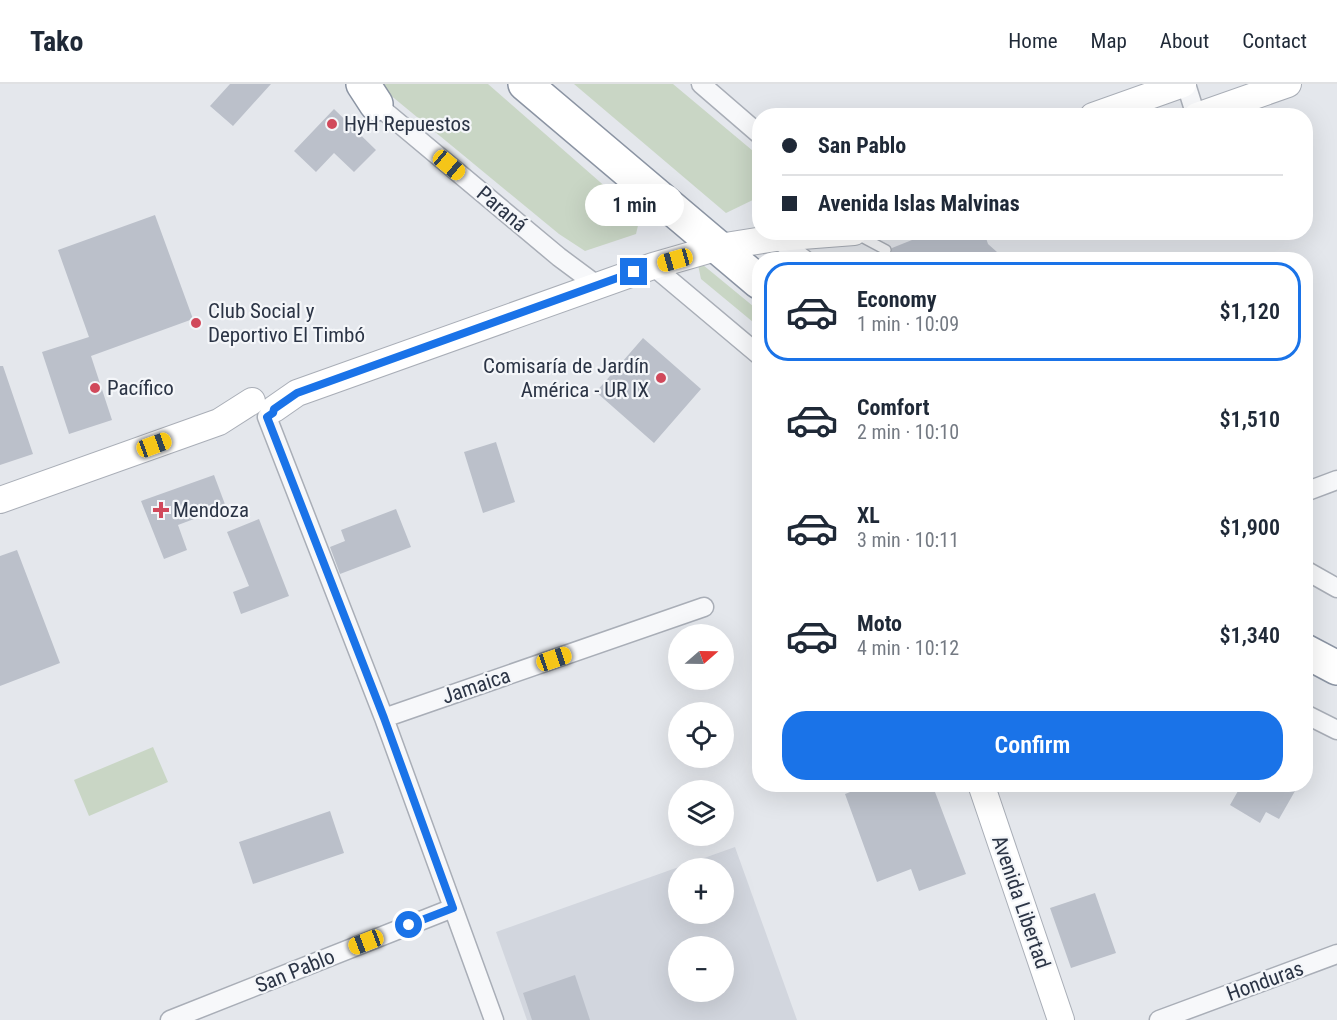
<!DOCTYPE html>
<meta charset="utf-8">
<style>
body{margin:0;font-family:"Roboto Condensed",sans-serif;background:#f2f2f3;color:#1f2937;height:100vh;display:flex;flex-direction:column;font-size:22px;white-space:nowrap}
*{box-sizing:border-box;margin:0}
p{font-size:20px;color:#747a83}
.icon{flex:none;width:33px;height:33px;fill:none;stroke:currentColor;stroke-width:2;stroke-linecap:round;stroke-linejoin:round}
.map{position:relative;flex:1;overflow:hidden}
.sheet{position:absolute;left:752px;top:168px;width:561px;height:540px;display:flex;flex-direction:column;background:#fff;border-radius:24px;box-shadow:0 6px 24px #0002}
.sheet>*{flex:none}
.top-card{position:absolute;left:752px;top:24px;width:561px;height:132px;border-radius:24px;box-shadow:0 6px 24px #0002;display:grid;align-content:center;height:132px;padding:0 30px;background:#fff}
.needle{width:39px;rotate:70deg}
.buttons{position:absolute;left:668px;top:540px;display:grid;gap:12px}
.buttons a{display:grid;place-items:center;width:66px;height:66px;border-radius:50%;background:#fff;box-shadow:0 6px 24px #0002;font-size:30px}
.end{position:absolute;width:27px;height:27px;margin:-14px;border:8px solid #1a73e8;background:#fff;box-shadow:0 0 0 3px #fff}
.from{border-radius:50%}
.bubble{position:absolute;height:42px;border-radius:21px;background:#fff;box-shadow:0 6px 24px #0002;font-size:20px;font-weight:600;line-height:42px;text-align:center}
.car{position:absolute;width:18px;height:36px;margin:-18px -9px;border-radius:8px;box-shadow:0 0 4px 2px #0007;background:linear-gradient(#f5c518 24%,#345 0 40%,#f5c518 0 76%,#345 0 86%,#f5c518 0)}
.top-card b{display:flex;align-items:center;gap:21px;height:57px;font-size:22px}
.top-card b+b{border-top:2px solid #e0e1e3}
.top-card i{width:15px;height:15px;background:#1f2937}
ul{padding:10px 0 0;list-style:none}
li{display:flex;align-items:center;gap:18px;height:99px;margin:0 12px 9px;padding:0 18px;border:3px solid transparent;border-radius:24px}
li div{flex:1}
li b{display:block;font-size:22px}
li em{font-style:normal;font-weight:600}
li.on{border-color:#1a73e8}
li>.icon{width:54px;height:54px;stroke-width:1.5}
.primary-button{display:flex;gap:12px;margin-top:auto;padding:12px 30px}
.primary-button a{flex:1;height:69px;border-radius:24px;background:#1a73e8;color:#fff;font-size:24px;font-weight:600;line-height:69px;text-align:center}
header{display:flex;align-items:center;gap:36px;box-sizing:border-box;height:84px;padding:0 30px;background:#fff;border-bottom:2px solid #e0e1e3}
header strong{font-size:28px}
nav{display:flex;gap:33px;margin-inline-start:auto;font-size:21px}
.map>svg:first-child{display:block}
.built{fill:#d2d6de;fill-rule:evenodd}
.green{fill:#c9d6c5}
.building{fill:#bbc0ca}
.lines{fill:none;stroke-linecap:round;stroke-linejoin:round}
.lane-casing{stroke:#a9aeb7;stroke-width:12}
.street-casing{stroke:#a9aeb7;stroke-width:21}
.secondary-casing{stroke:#a9aeb7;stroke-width:28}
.highway-casing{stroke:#8b94a3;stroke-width:36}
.lane{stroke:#f7f8fa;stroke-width:9}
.street{stroke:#f7f8fa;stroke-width:18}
.secondary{stroke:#fff;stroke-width:26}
.highway{stroke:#fff;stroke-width:33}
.route{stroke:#1a73e8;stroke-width:8}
.poi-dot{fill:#d1495b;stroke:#f4f6f9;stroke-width:2}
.labels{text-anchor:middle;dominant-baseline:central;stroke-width:4.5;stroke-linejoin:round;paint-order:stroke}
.poi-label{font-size:21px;fill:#2b3445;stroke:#f4f6f9;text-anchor:start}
.street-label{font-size:21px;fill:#2b3445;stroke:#f4f6f9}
</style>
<header>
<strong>Tako</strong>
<nav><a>Home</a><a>Map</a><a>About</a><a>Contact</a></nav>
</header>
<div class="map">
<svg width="1337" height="936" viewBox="0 0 1337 936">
<rect width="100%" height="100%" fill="#e4e7ec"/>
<!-- built -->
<path class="built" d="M735,763L797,936H527L496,848ZM678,784H723V830H678ZM678,862H723V908H678Z"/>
<!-- green -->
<path class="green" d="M379,0H488L640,133L636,150L585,167L559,150L383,5Z
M574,0H673L759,72V113L726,129Z
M697,176L759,227V243L701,195Z
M153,663L168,698L89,732L74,696Z"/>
<!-- building -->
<path class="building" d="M230,0H271L233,42L210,22Z
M334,25L376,66L354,88L334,69L316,88L294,67Z
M155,131L193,235L91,272L112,336L69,350L42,268L89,253L58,166Z
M932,148H984L988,160L1006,176H867L866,174L878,170L886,173L889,172L892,169V164Z
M643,254L701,305L654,359L596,308Z
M0,282H3L33,370L0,381Z
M496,358L515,418L483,429L464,368Z
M214,391L226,423L178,441L187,466L164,475L141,417Z
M396,425L411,463L340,490L330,463L345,457L341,446Z
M259,435L289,512L241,530L233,508L249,502L227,448Z
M17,466L60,579L0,602V472Z
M871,700H932L966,790L919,807L911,785L877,798L845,710Z
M1242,700H1299L1279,735L1266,728L1260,739L1230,721Z
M330,727L344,769L253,800L239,758Z
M1095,809L1116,869L1071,884L1050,824Z
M575,891L590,936H532L523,909Z"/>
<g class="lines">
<!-- lane casing -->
<g class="lane-casing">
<path id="lane" d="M856,150L886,166"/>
</g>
<!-- street casing -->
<g class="street-casing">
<path id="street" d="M701,0L759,50
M1186,0L1196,32
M370,15L559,173L598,202
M776,154L805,176
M653,182L759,271
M267,333L384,634L494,936
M1305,408L1337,396
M1305,486L1337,504
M1305,630L1337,646
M384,634L704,523
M170,936L453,824
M1159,936L1337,870"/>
</g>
<!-- secondary casing -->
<g class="secondary-casing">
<path id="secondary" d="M1093,32L1183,0
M1197,32L1288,0
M274,325L297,309L653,182L719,163L776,154L854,148
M0,416L219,338L252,317
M981,700L1061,936"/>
</g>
<!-- highway casing -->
<g class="highway-casing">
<path id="highway" d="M363,0L376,20
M525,0L759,198
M1305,567L1337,584"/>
</g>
<!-- lane -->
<use href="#lane" class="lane"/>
<!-- street -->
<use href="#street" class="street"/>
<!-- secondary -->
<use href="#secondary" class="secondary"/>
<!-- highway -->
<use href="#highway" class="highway"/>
</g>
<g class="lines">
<!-- route -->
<path class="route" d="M409,841L453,824L384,634L267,333L273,329L274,325L297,309L634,188"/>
</g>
<!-- markers -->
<g class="poi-dot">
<circle cx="332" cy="40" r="6"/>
<circle cx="196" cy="239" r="6"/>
<circle cx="661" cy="294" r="6"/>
<circle cx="95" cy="304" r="6"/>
<path d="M158 417h6v6h6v6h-6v6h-6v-6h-6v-6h6z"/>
</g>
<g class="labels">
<!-- poi labels -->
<g class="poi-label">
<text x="344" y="40">HyH Repuestos</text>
<text x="208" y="227">Club Social y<tspan x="208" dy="24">Deportivo El Timbó</tspan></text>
<text x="649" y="282" text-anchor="end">Comisaría de Jardín<tspan x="649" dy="24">América - UR IX</tspan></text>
<text x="107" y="304">Pacífico</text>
<text x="173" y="426">Mendoza</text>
</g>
<!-- street labels -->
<g class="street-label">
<text transform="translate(502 125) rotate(40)">Paraná</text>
<text transform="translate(476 602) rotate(-19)">Jamaica</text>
<text transform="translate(1021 818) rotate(71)">Avenida Libertad</text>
<text transform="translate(295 887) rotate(-22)">San Pablo</text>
<text transform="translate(1265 897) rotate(-20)">Honduras</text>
</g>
</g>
</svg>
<div class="buttons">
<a><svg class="needle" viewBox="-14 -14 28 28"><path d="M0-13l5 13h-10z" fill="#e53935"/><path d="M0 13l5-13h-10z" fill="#747a83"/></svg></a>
<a><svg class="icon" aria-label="locate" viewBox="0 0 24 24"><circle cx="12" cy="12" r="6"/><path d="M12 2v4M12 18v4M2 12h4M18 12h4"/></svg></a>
<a><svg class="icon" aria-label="layers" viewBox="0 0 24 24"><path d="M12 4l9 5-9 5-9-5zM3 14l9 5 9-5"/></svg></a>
<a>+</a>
<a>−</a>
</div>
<i class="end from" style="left:409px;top:841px"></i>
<i class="end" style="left:634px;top:188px"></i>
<div class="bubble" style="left:585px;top:100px;width:99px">1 min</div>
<i class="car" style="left:449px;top:81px;rotate:130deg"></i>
<i class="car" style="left:675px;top:176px;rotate:254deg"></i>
<i class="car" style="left:154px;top:361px;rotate:70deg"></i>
<i class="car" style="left:554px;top:575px;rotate:71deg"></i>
<i class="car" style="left:366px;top:858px;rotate:249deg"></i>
<div class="top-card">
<b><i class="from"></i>San Pablo</b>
<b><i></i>Avenida Islas Malvinas</b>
</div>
<section class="sheet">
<ul>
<li class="on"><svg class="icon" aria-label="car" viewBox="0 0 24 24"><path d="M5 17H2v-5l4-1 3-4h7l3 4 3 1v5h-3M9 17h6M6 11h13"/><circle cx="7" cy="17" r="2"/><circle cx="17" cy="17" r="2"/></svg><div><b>Economy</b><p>1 min · 10:09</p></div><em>$1,120</em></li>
<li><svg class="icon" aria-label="car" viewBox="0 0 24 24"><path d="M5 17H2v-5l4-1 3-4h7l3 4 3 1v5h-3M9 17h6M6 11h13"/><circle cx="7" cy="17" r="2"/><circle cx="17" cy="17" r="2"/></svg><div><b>Comfort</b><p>2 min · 10:10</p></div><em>$1,510</em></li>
<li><svg class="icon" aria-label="car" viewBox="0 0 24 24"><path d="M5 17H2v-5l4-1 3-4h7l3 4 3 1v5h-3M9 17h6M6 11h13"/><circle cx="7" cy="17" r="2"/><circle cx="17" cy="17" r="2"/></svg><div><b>XL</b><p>3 min · 10:11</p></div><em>$1,900</em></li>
<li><svg class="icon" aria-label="car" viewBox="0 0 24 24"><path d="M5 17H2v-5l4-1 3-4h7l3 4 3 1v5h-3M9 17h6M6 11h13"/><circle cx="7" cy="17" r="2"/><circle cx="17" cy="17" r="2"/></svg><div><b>Moto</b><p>4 min · 10:12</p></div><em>$1,340</em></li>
</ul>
<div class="primary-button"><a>Confirm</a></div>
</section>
</div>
